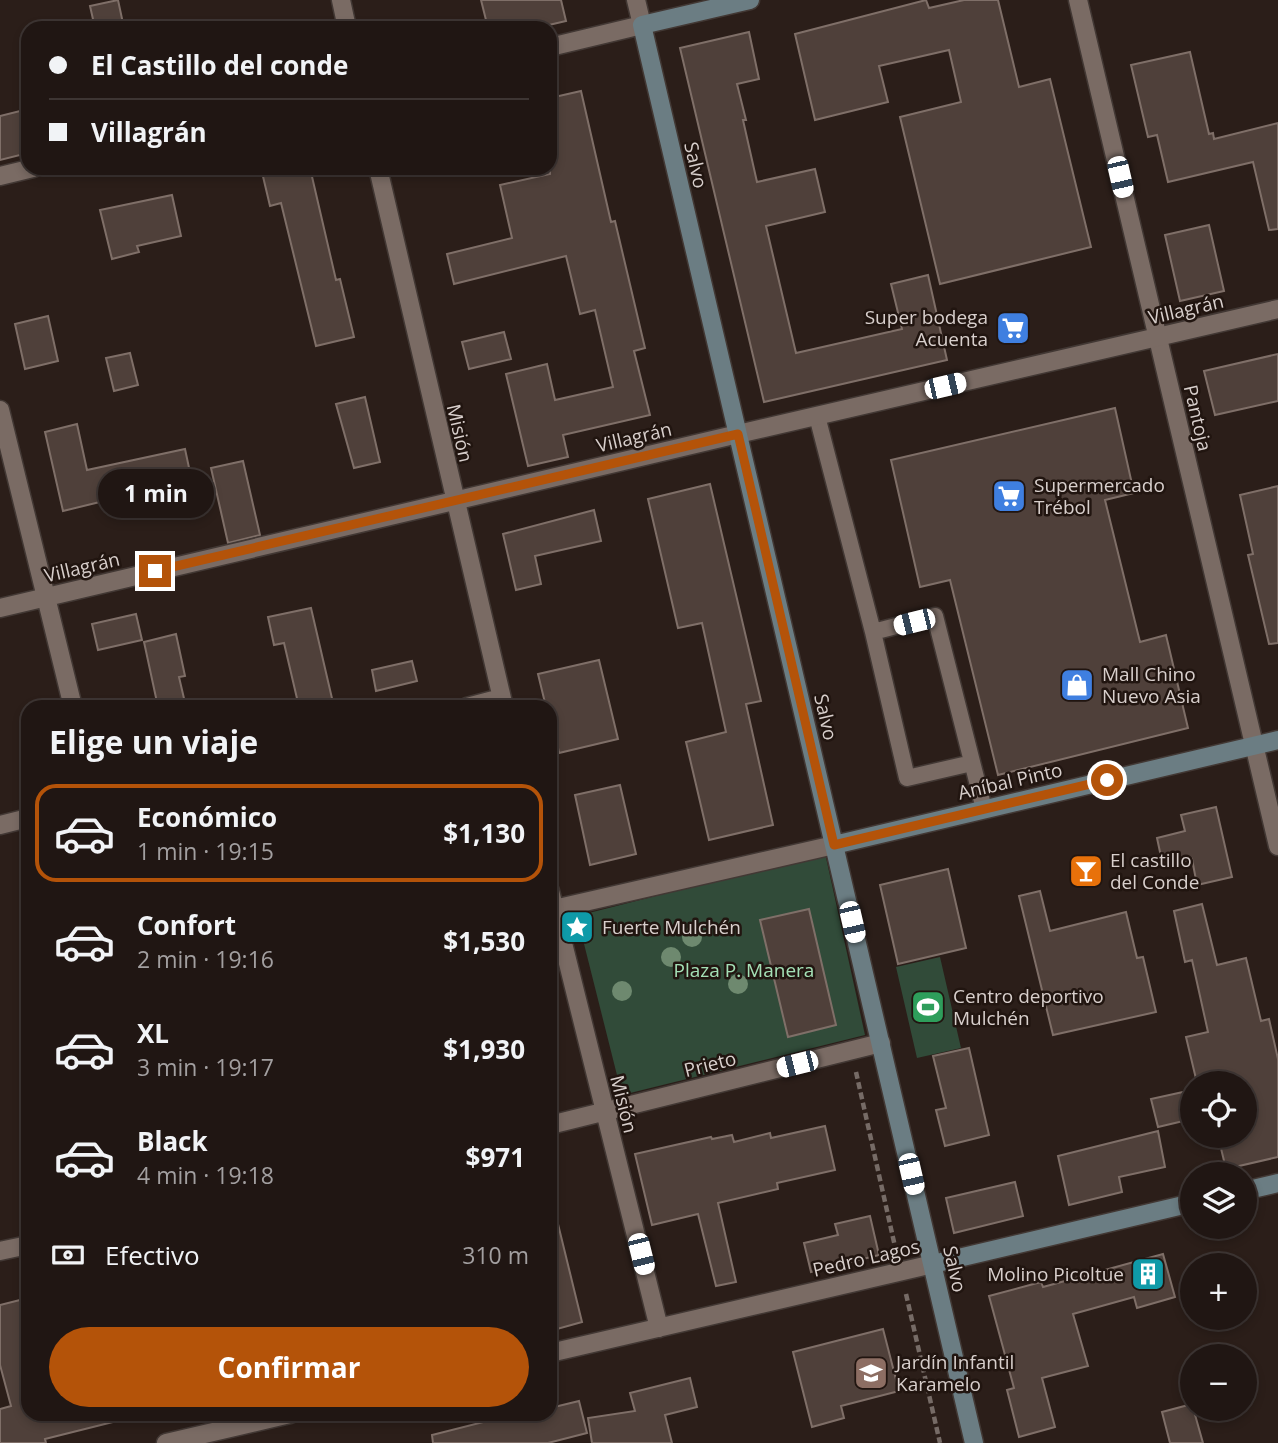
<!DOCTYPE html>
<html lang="es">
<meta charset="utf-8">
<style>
body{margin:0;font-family:"Open Sans",sans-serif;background:#2d2321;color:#f1f3f6;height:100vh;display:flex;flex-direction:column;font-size:26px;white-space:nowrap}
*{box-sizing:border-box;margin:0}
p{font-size:23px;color:#a29fa0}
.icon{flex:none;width:38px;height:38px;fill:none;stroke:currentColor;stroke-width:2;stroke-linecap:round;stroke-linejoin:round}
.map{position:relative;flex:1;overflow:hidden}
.panel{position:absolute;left:21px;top:700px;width:536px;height:721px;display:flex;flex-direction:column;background:#201613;border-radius:21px;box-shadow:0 4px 10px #0003,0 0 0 2px #3d3533}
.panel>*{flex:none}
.top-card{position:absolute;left:21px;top:21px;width:536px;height:154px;border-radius:21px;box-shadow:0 4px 10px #0003,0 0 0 2px #3d3533;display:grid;align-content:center;height:154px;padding:0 28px;background:#201613}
.tools{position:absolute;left:1180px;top:1071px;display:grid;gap:14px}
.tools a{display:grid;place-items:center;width:77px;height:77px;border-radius:50%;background:#201613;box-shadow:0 4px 10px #0003,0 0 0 2px #3d3533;font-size:35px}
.end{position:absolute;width:32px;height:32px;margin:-16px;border:9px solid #b45309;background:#fff;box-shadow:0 0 0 4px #fff}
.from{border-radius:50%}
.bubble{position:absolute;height:49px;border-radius:24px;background:#201613;box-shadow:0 4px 10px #0003,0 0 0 2px #3d3533;font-size:23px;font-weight:700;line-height:49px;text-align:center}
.car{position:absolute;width:21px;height:42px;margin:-21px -10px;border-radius:9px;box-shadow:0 0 5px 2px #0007;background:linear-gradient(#fff 24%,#345 0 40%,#fff 0 76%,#345 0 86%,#fff 0)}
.top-card b{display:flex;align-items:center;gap:24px;height:66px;font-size:26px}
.top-card b+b{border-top:2px solid #3d3533}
.top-card i{width:18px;height:18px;background:#f1f3f6}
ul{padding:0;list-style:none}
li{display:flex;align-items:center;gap:21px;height:98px;margin:0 14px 10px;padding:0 14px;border:4px solid transparent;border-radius:21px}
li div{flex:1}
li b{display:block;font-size:26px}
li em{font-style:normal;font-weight:700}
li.active{border-color:#b45309}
li>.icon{width:63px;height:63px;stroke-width:1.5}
h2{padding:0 28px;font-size:32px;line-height:84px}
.pay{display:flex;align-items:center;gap:18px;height:77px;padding:0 28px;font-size:26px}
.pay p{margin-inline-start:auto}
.primary-button{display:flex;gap:14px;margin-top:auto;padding:14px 28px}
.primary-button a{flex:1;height:80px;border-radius:42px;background:#b45309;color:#fff;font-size:28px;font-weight:700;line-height:80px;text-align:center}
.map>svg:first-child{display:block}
.green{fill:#314b39}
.building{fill:#4f403a;stroke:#7f6f68;stroke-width:2}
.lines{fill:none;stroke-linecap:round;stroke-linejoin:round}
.service-casing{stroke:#423834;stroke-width:19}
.pedestrian-casing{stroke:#423834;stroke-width:21}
.minor-casing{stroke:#423834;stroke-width:21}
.tertiary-casing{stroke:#423834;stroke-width:21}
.secondary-casing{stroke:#423834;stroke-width:21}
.path{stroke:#766b66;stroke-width:4.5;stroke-dasharray:7 3.5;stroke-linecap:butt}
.service{stroke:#7a6b64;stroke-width:16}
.pedestrian{stroke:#7a6b64;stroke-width:18}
.minor{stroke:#7a6b64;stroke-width:18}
.tertiary{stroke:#7a6b64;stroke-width:18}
.secondary{stroke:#6b7d83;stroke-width:18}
.tree{fill:#6e896f}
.route{stroke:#b45309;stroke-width:9}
.labels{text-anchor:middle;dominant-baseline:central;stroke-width:5;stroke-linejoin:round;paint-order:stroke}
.street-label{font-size:19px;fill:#d8cfcc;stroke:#211510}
.poi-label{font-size:19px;fill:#d8cfcc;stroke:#211510;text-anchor:start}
.park-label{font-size:19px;fill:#a4e0b6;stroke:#211510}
</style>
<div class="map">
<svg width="1278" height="1443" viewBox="0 0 1278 1443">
<rect width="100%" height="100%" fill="#2b1e19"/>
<!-- green -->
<path class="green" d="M825,853L865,1035L622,1095L577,916Z
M940,957L961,1048L917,1058L896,967Z"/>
<!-- building -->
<path class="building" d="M118,0L124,28H95L90,6Z
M481,0H561L566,21L536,28H488Z
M926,0L929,8L964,0H998L1019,87L1050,79L1091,247L940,284L900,117L961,102L949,50L879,66L888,102L815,120L795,34Z
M749,32L759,79L737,84L746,120H743L757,182L815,169L825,212L766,226L796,353L902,329L891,284L928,275L947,360L764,402L680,48Z
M1190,52L1209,134L1213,133L1214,139L1278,123V229L1269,230L1253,162L1168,182L1157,135L1148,137L1131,65Z
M581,91L611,222L615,221L645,348L634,351L650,415L563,435L568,457L528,466L506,374L547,364L555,400L613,387L595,310L580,314L566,256L454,284L447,254L512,238L500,185L550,174V98Z
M28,109V153L0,160V116Z
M261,168H310L336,280L340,279L354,337L316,346L281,203L270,206Z
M172,195L181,236L137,246L139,252L112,259L100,210Z
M1209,225L1224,291L1180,301L1165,235Z
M48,316L58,361L25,369L15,324Z
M504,332L511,359L469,369L462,342Z
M130,353L138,385L114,391L106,358Z
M1278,354V401L1215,415L1204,371Z
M365,397L380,462L354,468L336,404Z
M1115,408L1134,493L1105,500L1140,642L1166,635L1188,728L998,775L950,580L920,587L891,460Z
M77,424L87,470L185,449L191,477L148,487L151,498L106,509L104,501L63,511L45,432Z
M243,461L260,535L228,543L211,468Z
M710,484L761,701L746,704L773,825L709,840L686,742L726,732L702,623L678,628L648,499Z
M1278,486V643L1269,644L1248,555L1253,554L1240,495Z
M594,510L601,541L535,556L541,584L516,590L503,534Z
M311,608L334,707H299L284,643L274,645L268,617Z
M136,614L142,640L98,650L92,624Z
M176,634L185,676L179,677L186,707H158L144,642Z
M599,660L618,739L559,753L550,707H546L538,674Z
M412,661L417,681L376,691L372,670Z
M620,785L636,854L590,865L575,795Z
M1216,807L1232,877L1197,885L1192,859L1163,866L1157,838L1185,831L1181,815Z
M948,869L966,948L898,964L880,885Z
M1040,891L1050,931L1126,912L1137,958L1143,957L1156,1012L1053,1035L1019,896Z
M1202,904L1217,965L1246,958L1261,1021L1269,1019L1278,1059V1157L1226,1169L1218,1136H1244V1126L1249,1125L1244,1106V1083H1197L1186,1037L1208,1032L1192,960L1185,962L1174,911Z
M809,909L836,1025L788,1037L760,920Z
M969,1048L989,1135L945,1146L936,1110L946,1108L933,1056Z
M1192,1090V1119L1158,1127L1151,1099Z
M825,1126L835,1170L777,1183L778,1189L718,1203L736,1282L716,1286L698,1214L652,1225L635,1154L711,1137L712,1139L732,1135L734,1142L770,1133L771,1138Z
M1158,1131L1165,1167L1119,1177L1122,1192L1069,1205L1058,1156Z
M1015,1182L1023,1216L954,1233L946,1198Z
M870,1216L879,1255L811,1272L804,1243L838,1235L835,1224Z
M558,1224L582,1322L550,1331V1225Z
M1163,1254L1175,1297L1137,1308L1134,1297L1073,1314L1088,1366L1042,1378L1055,1427L1019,1437L1007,1390L1014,1388L989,1296L1041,1282L1043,1287Z
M24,1299L28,1313V1414H112L113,1422L45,1439L46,1443H0V1409L11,1406L0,1365V1305Z
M883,1329L899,1391L841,1406L844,1418L812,1427L793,1352Z
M690,1378L697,1407L665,1415L672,1443H592L588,1418L635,1411L630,1393Z
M579,1401L587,1433L548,1443H433L432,1435L515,1414H550V1408Z
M1192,1404L1203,1443H1170L1162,1412Z"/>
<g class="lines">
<!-- service casing -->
<g class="service-casing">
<path id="service" d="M817,416L873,632L907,778L972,763
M873,632L935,616L984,809"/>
</g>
<!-- pedestrian casing -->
<g class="pedestrian-casing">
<path id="pedestrian" d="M554,909L834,845"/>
</g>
<!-- minor casing -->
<g class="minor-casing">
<path id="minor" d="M341,0L347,28
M1078,0L1278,846
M378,168L504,707
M0,410L73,707
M0,608L738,434
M467,707L501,698
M0,825L28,818
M550,891L659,1328
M550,1125L881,1043
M0,1251L28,1245
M550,1353L933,1264
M166,1443L290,1414"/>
</g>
<!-- tertiary casing -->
<g class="tertiary-casing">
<path id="tertiary" d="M550,47L642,25L636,0
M0,176L33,168
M738,434L1278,309"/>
</g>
<!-- secondary casing -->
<g class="secondary-casing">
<path id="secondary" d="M750,0L642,25L974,1443
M834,845L1278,740
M1244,1191L1278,1183
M933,1264L1192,1203"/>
</g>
<!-- path -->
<path class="path" d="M856,1072L896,1251
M906,1294L940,1443"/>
<!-- service -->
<use href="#service" class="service"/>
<!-- pedestrian -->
<use href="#pedestrian" class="pedestrian"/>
<!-- minor -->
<use href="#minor" class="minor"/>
<!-- tertiary -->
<use href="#tertiary" class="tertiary"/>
<!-- secondary -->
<use href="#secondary" class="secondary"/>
</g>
<!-- trees -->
<g class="tree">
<circle cx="692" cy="937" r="10"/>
<circle cx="671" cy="957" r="10"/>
<circle cx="738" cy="984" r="10"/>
<circle cx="622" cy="991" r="10"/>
</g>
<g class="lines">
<!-- route -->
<path class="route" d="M155,571L738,434L834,845L1107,780"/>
</g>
<!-- icons -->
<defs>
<g id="supermarket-square" transform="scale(1.75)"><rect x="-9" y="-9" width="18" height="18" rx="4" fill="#3f7fe0" stroke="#211510"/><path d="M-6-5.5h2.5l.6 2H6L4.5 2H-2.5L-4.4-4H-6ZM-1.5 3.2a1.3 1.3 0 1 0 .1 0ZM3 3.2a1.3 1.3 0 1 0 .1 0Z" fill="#fff"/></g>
<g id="shop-square" transform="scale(1.75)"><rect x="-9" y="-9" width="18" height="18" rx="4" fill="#3f7fe0" stroke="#211510"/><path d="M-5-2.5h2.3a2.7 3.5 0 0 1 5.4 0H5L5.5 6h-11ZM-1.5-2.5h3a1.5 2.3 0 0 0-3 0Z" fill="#fff"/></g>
<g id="bar-square" transform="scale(1.75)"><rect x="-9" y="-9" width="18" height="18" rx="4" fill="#e8710a" stroke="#211510"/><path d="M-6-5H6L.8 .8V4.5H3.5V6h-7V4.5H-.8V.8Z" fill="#fff"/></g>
<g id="sight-square" transform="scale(1.75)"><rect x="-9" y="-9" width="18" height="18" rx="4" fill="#0f9aa8" stroke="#211510"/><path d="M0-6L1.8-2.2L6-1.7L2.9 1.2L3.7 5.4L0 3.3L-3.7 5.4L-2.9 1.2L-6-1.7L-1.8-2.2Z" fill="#fff"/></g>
<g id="stadium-square" transform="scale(1.75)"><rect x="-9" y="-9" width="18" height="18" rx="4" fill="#2e9e5b" stroke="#211510"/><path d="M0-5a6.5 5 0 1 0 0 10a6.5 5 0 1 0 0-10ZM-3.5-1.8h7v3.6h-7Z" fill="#fff"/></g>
<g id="building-square" transform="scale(1.75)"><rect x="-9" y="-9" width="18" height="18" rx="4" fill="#0f9aa8" stroke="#211510"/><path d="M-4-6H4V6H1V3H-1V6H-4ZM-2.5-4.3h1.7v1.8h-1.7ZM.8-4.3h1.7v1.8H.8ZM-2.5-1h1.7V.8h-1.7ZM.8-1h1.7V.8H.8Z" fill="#fff"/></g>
<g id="school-square" transform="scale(1.75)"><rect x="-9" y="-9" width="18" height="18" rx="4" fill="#8d6e63" stroke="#211510"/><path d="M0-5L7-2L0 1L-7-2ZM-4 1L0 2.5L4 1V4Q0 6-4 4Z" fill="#fff"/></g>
</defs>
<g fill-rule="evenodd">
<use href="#supermarket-square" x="1013" y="328"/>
<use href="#supermarket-square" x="1009" y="496"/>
<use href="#shop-square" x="1077" y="685"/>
<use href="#bar-square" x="1086" y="871"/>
<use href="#sight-square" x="577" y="927"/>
<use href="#stadium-square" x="928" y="1007"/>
<use href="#building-square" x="1148" y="1274"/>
<use href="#school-square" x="871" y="1373"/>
</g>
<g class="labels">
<!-- street labels -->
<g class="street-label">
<text transform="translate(696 165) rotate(77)">Salvo</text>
<text transform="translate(1186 309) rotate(-13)">Villagrán</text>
<text transform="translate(1198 418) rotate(77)">Pantoja</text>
<text transform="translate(460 433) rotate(77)">Misión</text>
<text transform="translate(634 437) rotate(-13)">Villagrán</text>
<text transform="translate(82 567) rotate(-13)">Villagrán</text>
<text transform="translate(826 717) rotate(77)">Salvo</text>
<text transform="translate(1010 781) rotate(-13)">Aníbal Pinto</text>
<text transform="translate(710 1064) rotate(-14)">Prieto</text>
<text transform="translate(624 1104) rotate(76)">Misión</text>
<text transform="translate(866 1258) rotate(-13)">Pedro Lagos</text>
<text transform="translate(955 1269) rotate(77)">Salvo</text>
</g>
<!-- poi labels -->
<g class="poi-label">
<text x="988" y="317" text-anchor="end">Super bodega<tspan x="988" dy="22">Acuenta</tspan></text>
<text x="1034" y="485">Supermercado<tspan x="1034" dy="22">Trébol</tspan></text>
<text x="1102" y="674">Mall Chino<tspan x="1102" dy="22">Nuevo Asia</tspan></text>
<text x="1110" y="860">El castillo<tspan x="1110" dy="22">del Conde</tspan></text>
<text x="602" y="927">Fuerte Mulchén</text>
<text x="953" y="996">Centro deportivo<tspan x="953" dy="22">Mulchén</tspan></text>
<text x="1124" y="1274" text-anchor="end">Molino Picoltue</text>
<text x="896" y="1362">Jardín Infantil<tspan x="896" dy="22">Karamelo</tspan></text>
</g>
<!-- park labels -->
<g class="park-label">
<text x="744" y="970">Plaza P. Manera</text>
</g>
</g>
</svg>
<div class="tools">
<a><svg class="icon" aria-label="locate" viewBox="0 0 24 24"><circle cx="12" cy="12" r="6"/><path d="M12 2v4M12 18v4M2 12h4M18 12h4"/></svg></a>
<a><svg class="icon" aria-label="layers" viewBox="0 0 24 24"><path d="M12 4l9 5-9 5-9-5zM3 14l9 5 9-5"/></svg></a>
<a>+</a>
<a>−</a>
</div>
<i class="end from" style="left:1107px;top:780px"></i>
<i class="end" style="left:155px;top:571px"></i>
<div class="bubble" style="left:98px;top:469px;width:116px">1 min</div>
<i class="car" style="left:1120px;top:177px;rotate:167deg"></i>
<i class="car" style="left:945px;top:386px;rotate:77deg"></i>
<i class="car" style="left:914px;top:622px;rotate:256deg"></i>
<i class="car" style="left:852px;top:922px;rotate:167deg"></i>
<i class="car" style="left:797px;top:1064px;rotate:256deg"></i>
<i class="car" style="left:911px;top:1174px;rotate:167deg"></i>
<i class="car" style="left:641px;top:1254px;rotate:166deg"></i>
<div class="top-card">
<b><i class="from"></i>El Castillo del conde</b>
<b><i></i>Villagrán</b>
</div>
<section class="panel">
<h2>Elige un viaje</h2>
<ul>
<li class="active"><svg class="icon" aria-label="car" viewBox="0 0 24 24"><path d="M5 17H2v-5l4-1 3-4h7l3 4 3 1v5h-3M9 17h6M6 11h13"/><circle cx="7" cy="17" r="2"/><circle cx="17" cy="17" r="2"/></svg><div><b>Económico</b><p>1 min · 19:15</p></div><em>$1,130</em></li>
<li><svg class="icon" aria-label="car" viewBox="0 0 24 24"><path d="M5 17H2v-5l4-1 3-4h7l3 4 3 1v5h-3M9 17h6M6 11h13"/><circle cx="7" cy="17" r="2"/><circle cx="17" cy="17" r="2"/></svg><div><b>Confort</b><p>2 min · 19:16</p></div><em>$1,530</em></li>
<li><svg class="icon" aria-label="car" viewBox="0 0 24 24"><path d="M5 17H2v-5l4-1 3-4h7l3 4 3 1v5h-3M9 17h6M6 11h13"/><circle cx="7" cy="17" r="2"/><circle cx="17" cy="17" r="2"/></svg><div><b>XL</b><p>3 min · 19:17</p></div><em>$1,930</em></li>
<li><svg class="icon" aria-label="car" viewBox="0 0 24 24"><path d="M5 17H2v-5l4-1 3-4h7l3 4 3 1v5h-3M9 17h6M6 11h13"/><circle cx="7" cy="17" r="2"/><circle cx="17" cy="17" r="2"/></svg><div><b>Black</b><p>4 min · 19:18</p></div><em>$971</em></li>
</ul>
<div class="pay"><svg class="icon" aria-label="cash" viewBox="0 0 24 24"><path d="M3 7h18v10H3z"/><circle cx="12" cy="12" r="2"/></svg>Efectivo<p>310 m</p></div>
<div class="primary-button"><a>Confirmar</a></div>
</section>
</div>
